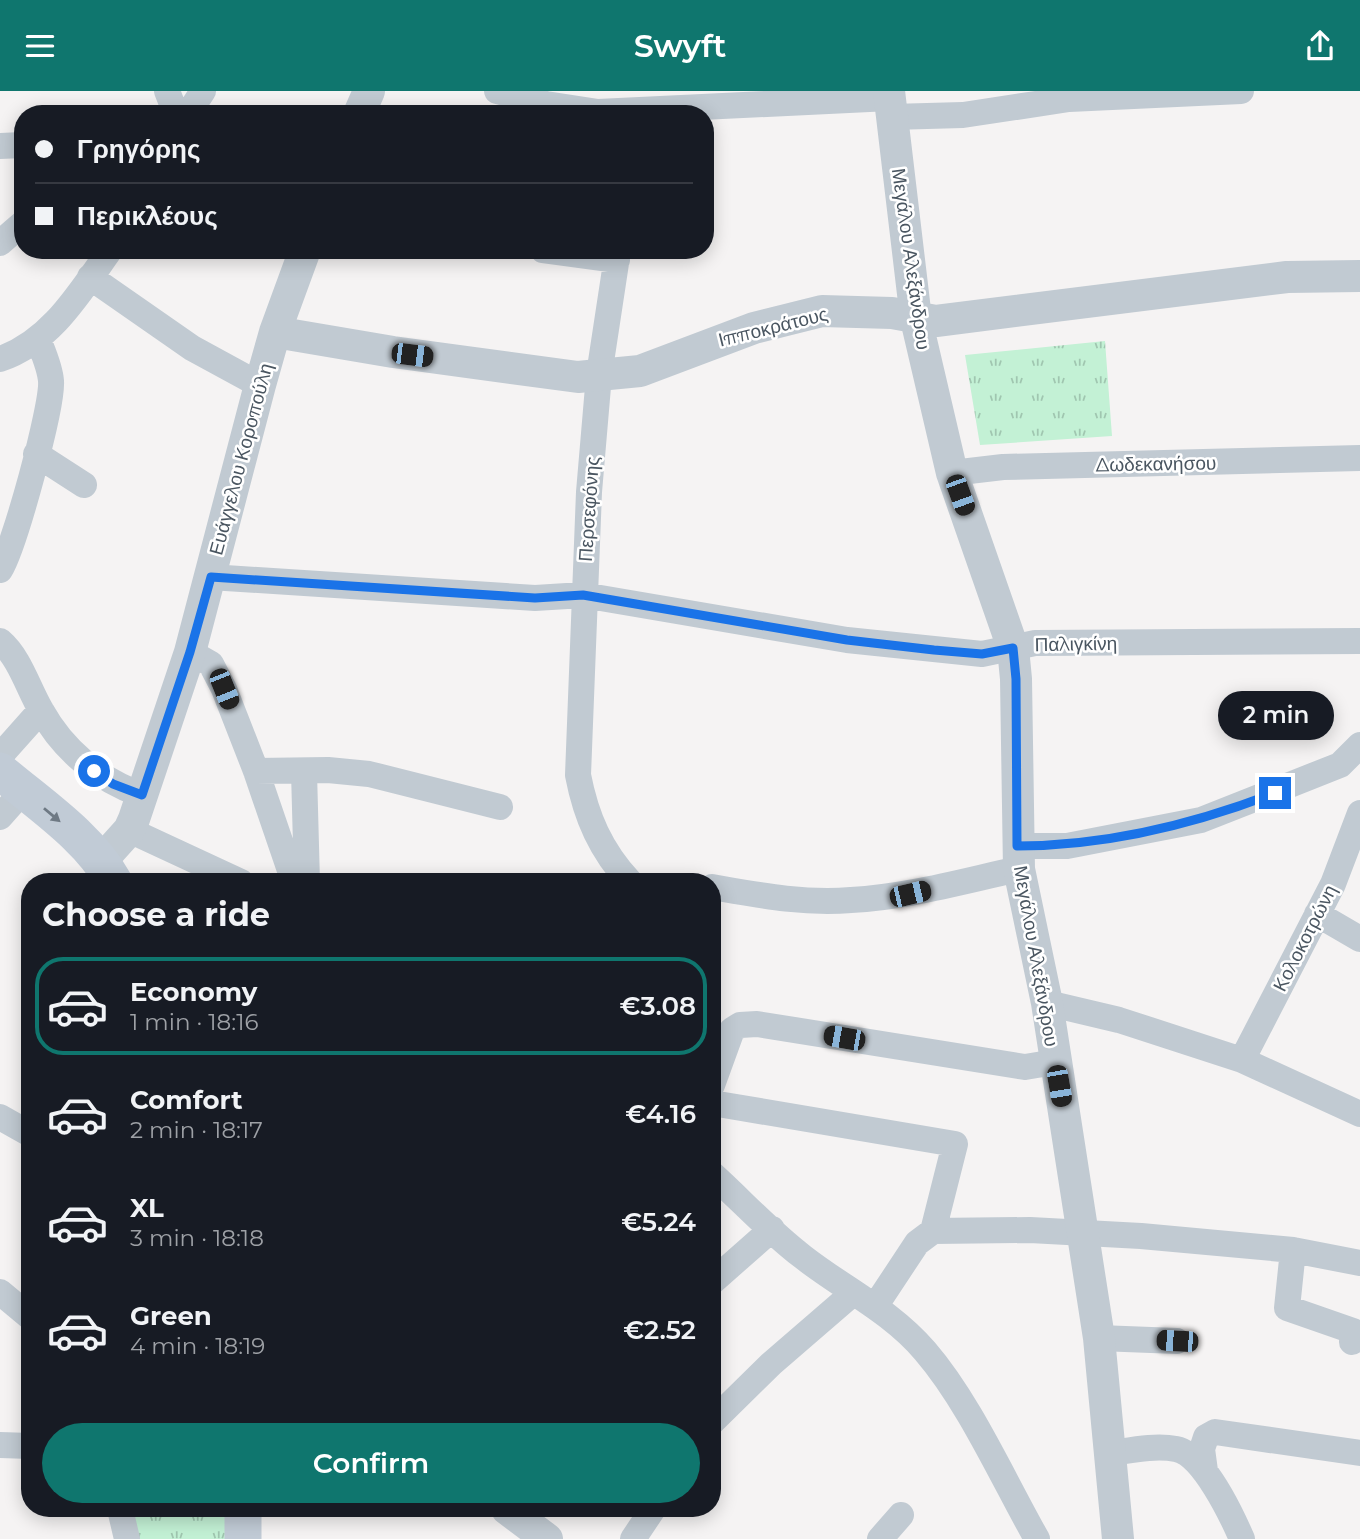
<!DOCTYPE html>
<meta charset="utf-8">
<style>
body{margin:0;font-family:Montserrat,sans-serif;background:#242831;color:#f1f3f6;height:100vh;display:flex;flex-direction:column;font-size:26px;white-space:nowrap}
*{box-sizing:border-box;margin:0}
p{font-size:23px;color:#9ea1a6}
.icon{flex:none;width:38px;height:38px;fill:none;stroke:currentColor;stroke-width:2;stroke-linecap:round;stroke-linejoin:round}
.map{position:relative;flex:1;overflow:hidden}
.side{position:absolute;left:21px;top:782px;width:700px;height:644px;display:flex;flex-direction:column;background:#171b24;border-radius:28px;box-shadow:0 4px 18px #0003}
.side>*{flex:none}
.guide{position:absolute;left:14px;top:14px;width:700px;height:154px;border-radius:28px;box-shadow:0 4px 18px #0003;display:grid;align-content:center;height:154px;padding:0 21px;background:#171b24}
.end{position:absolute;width:32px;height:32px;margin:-16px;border:9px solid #1a73e8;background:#fff;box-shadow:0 0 0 4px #fff}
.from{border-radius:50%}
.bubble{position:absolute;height:49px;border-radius:24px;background:#171b24;box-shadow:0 4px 18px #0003;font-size:23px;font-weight:600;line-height:49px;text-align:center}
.car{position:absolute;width:21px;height:42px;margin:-21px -10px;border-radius:9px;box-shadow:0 0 5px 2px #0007;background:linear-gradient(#222 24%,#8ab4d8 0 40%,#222 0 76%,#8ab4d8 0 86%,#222 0)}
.guide b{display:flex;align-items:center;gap:24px;height:66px;font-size:26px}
.guide b+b{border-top:2px solid #363941}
.guide i{width:18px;height:18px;background:#f1f3f6}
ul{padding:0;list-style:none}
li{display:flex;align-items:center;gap:21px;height:98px;margin:0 14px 10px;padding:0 7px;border:4px solid transparent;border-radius:28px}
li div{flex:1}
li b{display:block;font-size:26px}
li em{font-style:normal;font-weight:600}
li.current{border-color:#0f766e}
li>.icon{width:63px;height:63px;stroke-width:1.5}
h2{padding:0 21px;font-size:32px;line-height:84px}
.button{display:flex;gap:14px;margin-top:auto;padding:14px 21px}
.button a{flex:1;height:80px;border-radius:42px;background:#0f766e;color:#fff;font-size:28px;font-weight:600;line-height:80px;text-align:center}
header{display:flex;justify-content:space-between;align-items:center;height:91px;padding:0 21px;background:#0f766e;color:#fff;font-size:32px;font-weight:600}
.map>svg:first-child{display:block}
.grass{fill:url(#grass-tufts)}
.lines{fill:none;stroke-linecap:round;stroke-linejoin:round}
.minor{stroke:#c1cad2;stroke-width:26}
.tertiary{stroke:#c1cad2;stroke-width:32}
.secondary{stroke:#c1cbd6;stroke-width:37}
.oneway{fill:#6e7984}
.route{stroke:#1a73e8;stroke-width:9}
.labels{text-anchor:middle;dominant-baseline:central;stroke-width:5;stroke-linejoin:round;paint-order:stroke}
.street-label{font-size:19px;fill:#4a5661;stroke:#fff}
</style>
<header><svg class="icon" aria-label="menu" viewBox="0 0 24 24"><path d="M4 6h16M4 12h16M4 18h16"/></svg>Swyft<svg class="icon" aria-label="share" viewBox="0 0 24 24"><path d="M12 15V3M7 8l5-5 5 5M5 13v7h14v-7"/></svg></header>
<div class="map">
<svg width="1360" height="1448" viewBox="0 0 1360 1448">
<defs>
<pattern id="grass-tufts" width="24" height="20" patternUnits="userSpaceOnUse" patternTransform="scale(1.75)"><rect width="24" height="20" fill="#c3f1d5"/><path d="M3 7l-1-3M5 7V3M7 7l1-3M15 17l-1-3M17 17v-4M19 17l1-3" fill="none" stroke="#a0c6b0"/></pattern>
</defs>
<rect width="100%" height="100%" fill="#f5f3f3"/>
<!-- grass -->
<path class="grass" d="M1105,250L1112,345L980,354L965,264Z
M134,1418H232L230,1448H137L130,1423Z"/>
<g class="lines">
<!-- minor -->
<path class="minor" d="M167,0L176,23
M497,0L546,13L598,21L890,7
M188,23L203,0
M891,26L963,24L1069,8L1241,0
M0,55L23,54
M0,152L23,132
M543,159L617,169
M618,159L599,284L589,401L578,684C586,726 601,760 630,791
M90,186L192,257L260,294
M0,268C51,251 80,201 110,159
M36,363L84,394
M952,382L1003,376L1360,367
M0,479C14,457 53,315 51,290C50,276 43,261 38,248
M210,486L535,507L583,504L847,549L982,563L1035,552L1360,550
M0,550C20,567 28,597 41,619C63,659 99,689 142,704
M190,561L211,573L224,598L256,680L294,791
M0,665L41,619
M256,680L328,679L369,683L500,716
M304,681L307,791
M0,726L23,700
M129,739L241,791
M1017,755H1067L1201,729L1340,674L1360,654
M712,796C758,804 804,813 851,809C908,806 963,790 1019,778
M1317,823L1360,848
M1047,912L1119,929L1242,969L1360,1023
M1242,969L1333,793L1360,722
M712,994L732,939L740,934L757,933L1025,976L1055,971
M712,1012L955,1053L933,1140
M0,1026L30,1043
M712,1083C742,1110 770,1141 803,1166C844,1198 891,1220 925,1260C969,1311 1003,1388 1037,1448
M1293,1159L1287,1217L1353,1240L1352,1251
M712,1191L772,1138
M0,1201L30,1226
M876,1214L917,1152L933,1140L1030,1139L1141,1145L1293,1159L1360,1172
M1099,1247L1177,1250
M712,1331L771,1273L852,1203
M0,1354L30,1355
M1112,1362C1132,1359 1156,1354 1176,1358C1203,1363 1232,1425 1242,1448
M1205,1380L1202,1358L1206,1346L1215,1341L1360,1362
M120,1418L127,1448
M633,1448L653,1418
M880,1448L901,1424"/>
<!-- tertiary -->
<path class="tertiary" d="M889,0L916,228L952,382L1013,557L1016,588L1019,778L1047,912L1099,1247L1118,1448
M359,23L369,0
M275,241L393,261L578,286L640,280L754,237L822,220L892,222L936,230L1287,186L1360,185
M102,769L129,739L134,728L190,561L260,294L275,241L305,159
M507,1418L547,1448"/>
<!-- secondary -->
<path class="secondary" d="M0,680C40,714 88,745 114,791
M243,1418V1448"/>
</g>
<!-- one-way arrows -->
<defs><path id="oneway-solid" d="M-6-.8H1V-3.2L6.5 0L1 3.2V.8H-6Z" transform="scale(1.75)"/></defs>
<use class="oneway" href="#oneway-solid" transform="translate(52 724) rotate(40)"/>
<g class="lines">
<!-- route -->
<path class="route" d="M94,680L113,693L142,704L190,561L211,486L535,507L583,504L847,549L934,559L982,563L1013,557L1016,588L1017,755C1105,755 1192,734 1275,702"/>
</g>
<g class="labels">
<!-- street labels -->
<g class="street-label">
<text transform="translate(911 168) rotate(82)">Μεγάλου Αλεξάνδρου</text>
<text transform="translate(773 236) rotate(-14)">Ιπποκράτους</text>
<text transform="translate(241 368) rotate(-75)">Ευάγγελου Κοροπούλη</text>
<text transform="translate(1156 373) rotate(-1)">Δωδεκανήσου</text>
<text transform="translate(589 418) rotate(-86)">Περσεφόνης</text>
<text transform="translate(1076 553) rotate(-1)">Παλιγκίνη</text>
<text transform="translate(1305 847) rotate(-63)">Κολοκοτρώνη</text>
<text transform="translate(1036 865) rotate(80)">Μεγάλου Αλεξάνδρου</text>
</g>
</g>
</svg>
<i class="end from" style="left:94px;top:680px"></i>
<i class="end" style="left:1275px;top:702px"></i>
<div class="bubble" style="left:1218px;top:600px;width:116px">2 min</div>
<i class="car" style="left:412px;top:264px;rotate:97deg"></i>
<i class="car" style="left:960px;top:404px;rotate:160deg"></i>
<i class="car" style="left:224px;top:598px;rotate:158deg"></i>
<i class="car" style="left:910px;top:803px;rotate:77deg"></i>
<i class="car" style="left:844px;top:947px;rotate:280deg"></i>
<i class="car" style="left:1059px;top:995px;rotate:170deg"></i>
<i class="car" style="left:1177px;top:1250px;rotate:273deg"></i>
<div class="guide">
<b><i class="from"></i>Γρηγόρης</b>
<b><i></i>Περικλέους</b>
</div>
<section class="side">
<h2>Choose a ride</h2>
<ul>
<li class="current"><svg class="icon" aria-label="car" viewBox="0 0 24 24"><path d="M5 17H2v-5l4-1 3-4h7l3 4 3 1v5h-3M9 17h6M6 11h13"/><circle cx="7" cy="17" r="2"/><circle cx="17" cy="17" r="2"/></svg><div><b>Economy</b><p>1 min · 18:16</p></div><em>€3.08</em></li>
<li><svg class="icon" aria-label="car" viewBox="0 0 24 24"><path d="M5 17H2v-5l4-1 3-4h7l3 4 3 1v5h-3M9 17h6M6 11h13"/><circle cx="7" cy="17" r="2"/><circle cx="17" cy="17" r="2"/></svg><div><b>Comfort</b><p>2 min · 18:17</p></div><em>€4.16</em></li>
<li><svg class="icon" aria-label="car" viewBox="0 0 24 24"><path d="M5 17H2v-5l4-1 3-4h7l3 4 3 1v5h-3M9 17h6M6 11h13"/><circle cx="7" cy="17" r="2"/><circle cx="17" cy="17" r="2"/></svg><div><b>XL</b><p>3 min · 18:18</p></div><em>€5.24</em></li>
<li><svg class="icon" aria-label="car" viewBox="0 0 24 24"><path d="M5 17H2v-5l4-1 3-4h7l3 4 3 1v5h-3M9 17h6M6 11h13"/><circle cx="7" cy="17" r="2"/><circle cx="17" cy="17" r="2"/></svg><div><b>Green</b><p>4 min · 18:19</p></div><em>€2.52</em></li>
</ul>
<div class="button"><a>Confirm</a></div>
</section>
</div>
